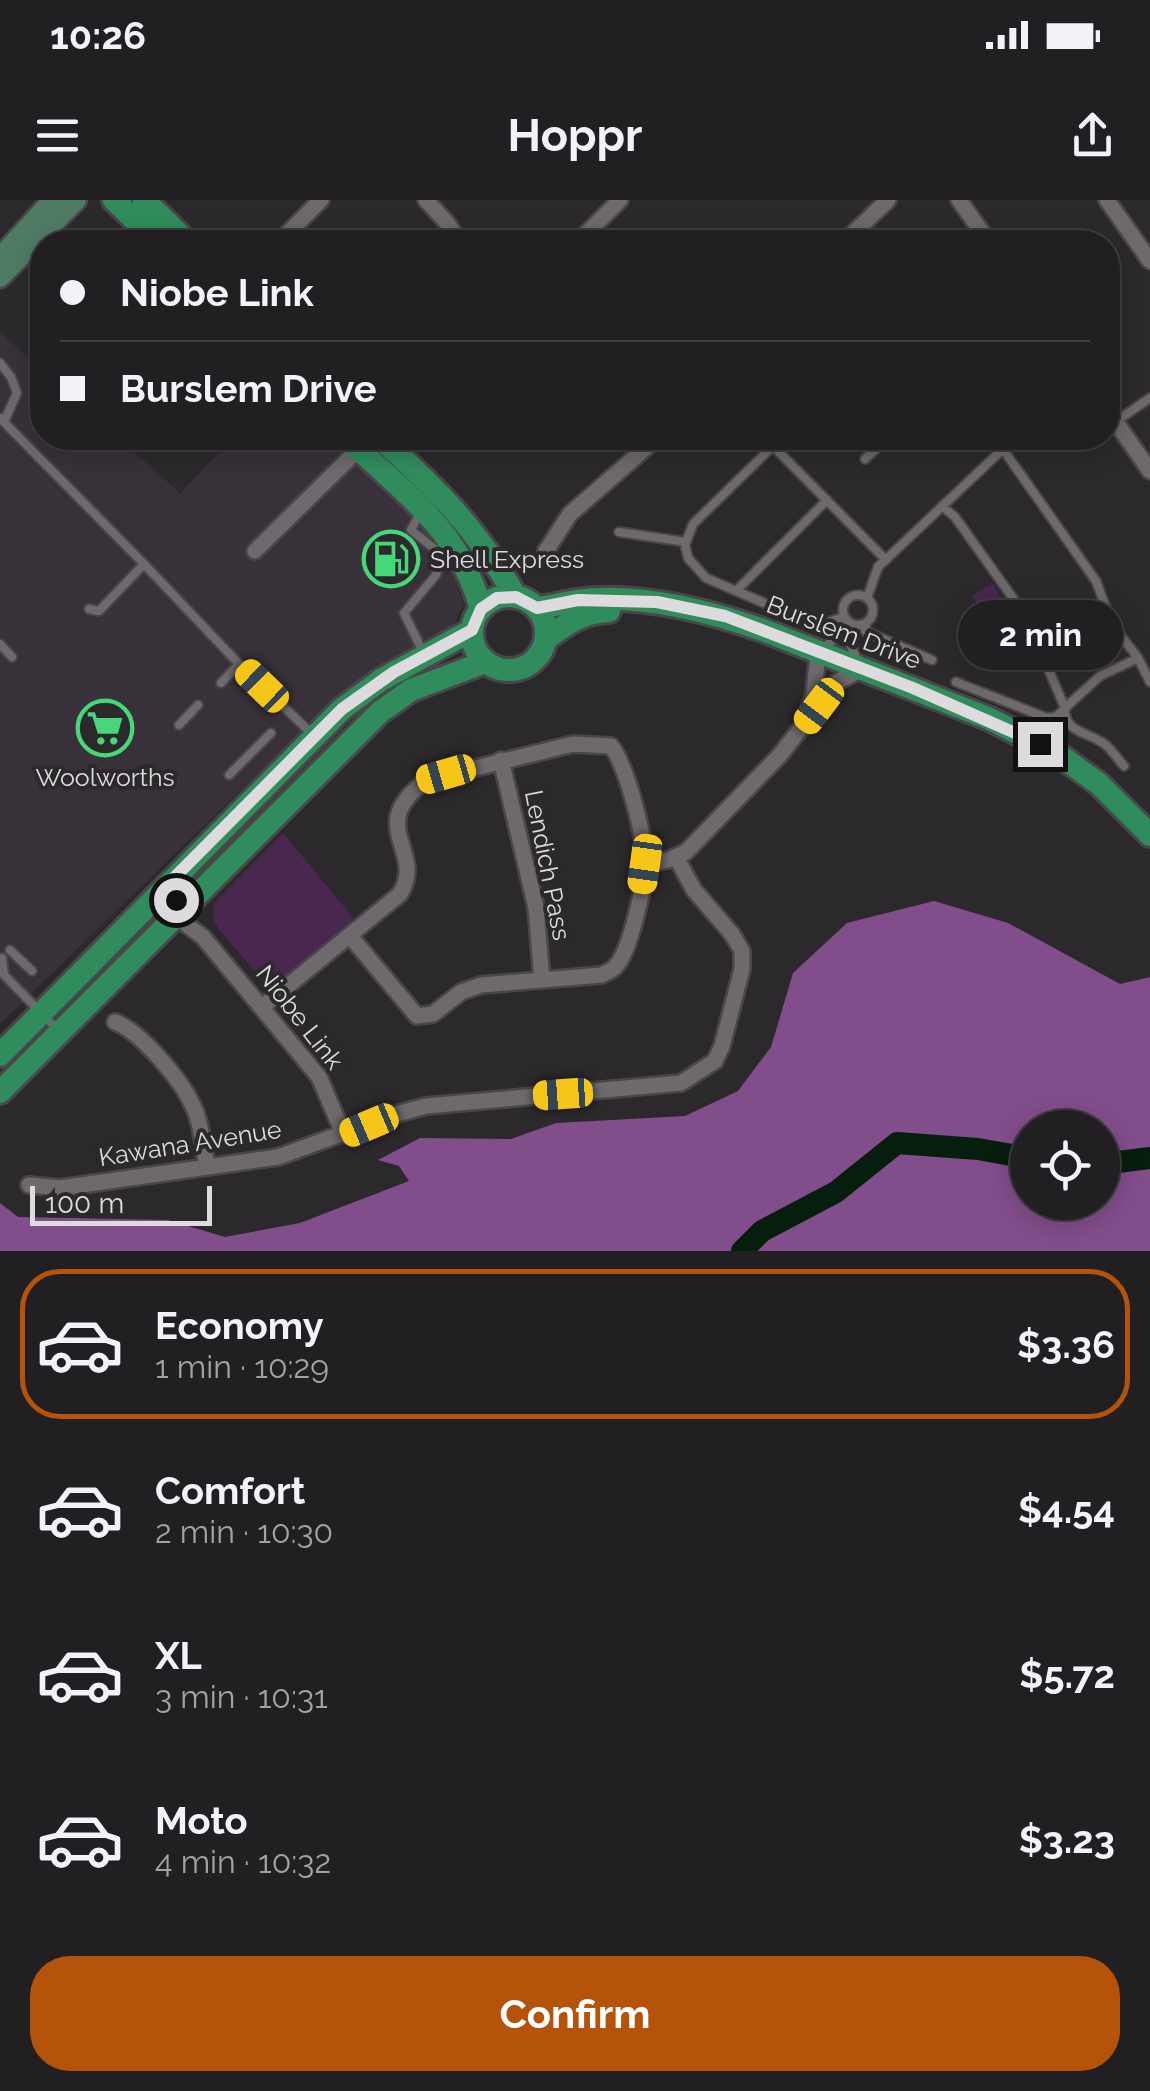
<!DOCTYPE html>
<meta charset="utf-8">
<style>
body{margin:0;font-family:Raleway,sans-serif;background:#2d2c2f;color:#f1f3f6;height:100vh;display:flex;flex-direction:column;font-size:38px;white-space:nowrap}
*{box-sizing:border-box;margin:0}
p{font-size:32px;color:#a2a2a5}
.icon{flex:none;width:55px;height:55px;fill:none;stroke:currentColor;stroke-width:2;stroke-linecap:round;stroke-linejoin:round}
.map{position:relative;height:1051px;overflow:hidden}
.sheet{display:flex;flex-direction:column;background:#211f22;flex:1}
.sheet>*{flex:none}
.guide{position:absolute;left:30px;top:30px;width:1090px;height:220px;border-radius:40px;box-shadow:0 5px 25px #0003,0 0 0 2px #3e3d40;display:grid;align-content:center;height:220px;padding:0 30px;background:#211f22}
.tools{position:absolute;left:1010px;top:910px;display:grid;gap:20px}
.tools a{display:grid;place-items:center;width:110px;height:110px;border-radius:50%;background:#211f22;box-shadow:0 5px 25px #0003,0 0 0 2px #3e3d40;font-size:50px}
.scale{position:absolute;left:30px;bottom:25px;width:182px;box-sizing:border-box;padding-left:10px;border:5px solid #dddbde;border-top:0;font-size:28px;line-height:35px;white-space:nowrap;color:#dddbde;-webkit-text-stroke:8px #2c292d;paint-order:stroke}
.end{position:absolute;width:45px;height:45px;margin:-22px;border:12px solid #dddbde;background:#111;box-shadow:0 0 0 5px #111}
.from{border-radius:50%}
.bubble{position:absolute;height:70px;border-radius:35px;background:#211f22;box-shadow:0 5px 25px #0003,0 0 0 2px #3e3d40;font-size:32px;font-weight:700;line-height:70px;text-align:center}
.car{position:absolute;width:30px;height:60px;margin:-30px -15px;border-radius:12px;box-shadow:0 0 8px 2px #0007;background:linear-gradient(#f5c518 24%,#345 0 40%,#f5c518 0 76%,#345 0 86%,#f5c518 0)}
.guide b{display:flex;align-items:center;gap:35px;height:95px;font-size:38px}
.guide b+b{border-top:2px solid #3e3d40}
.guide i{width:25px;height:25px;background:#f1f3f6}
ul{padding:18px 0 0;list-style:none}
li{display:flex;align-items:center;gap:30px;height:150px;margin:0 20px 15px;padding:0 10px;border:5px solid transparent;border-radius:40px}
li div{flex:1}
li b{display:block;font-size:38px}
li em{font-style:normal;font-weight:700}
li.current{border-color:#b45309}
li>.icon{width:90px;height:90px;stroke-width:1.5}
.action{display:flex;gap:20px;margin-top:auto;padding:20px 30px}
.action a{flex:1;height:115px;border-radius:40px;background:#b45309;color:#fff;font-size:40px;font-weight:700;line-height:115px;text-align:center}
.status{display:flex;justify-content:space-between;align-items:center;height:70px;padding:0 50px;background:#211f22;direction:ltr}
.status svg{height:28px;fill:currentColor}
header{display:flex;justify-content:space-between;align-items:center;height:130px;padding:0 30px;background:#211f22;font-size:45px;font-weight:700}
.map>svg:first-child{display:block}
.built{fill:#383139}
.green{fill:#49274f}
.forest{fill:#824d8b;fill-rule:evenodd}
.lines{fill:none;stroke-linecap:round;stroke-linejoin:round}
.river{stroke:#061e0e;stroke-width:22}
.lane-casing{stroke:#494649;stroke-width:12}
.street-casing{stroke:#494649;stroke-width:20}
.secondary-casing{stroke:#494649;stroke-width:25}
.primary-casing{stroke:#494649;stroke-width:28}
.lane{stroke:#6d696d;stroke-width:8}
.street{stroke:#6d696d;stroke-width:15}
.secondary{stroke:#4f7b65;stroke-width:20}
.primary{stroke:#308c5d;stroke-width:22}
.route{stroke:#dddbde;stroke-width:12}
.labels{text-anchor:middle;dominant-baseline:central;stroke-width:8;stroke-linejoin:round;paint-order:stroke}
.poi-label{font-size:25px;fill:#dddbde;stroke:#2c292d;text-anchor:start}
.street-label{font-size:25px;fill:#dddbde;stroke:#2c292d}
</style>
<div class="status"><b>10:26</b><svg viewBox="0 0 49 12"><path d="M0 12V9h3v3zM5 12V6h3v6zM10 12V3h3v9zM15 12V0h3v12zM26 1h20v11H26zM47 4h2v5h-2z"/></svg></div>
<header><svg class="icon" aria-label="menu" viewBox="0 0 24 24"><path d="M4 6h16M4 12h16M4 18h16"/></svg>Hoppr<svg class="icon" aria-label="share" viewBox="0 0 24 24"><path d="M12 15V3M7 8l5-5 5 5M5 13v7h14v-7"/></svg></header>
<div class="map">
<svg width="1150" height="1051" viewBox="0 0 1150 1051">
<rect width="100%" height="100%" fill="#2c292d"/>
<!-- built -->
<path class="built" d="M0,132L42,170V238H118L180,293L234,238H335L441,337L464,404L450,431L306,535L250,581L0,824Z"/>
<!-- green -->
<path class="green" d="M992,383L1026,440L1005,452L972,396Z
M283,633L356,721L278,782L262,780L221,732L213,720L214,703Z"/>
<!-- forest -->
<path class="forest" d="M934,701L1008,723L1120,784L1150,777V1051H0V1003L18,1017L168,1020L225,1037L300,1023L409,981L399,966L378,960L420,938L511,939L556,923L685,916L738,891L771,847L793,773L847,723ZM1028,928H1102V1002H1028Z"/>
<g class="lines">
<!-- river -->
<path class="river" d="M1102,964L1150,958
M742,1051L762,1031L836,992L897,943L978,949L1028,958"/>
<!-- lane casing -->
<g class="lane-casing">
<path id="lane" d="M0,163L11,177L17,193L4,222
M0,218L144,364L99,411L89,409
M1115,222L1150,198
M765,238L886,360
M995,238L1096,381L1112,424L1138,458L1150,482
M773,246L693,324L685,345L688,358L706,378L804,420L819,425L844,417
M865,259L888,238
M942,306L955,317L1025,415L1065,508L1100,476L1138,458
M420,313L411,330L441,354
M619,332L686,342
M144,364L239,464L221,483
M736,391L827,300
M843 410a15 15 0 1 1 30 0a15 15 0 1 1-30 0Z
M867,398L878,367L1004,248
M866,423L865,431L932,460
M855,425L848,440L858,461
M0,444L12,457
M822,449L837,437L847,421
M424,454L404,413L436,375L441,354L447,349
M239,464L311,533
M956,482L1047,518L1056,517L1065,508C1063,534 1092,532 1107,546C1113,552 1119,560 1124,566
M179,525L198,505
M229,575L271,533
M10,750L32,771
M2,758L4,775L58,830"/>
</g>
<!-- street casing -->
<g class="street-casing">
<path id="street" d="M426,0L448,24L459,42
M959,0L989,42
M1107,0L1150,61
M279,42L321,0
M578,42L620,0
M844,42L888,0
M1108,211L1150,271
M255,351L370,238
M546,351L570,314L657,238
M808,512L814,494L818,452
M501,560L536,708L542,780
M645,664L668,660L686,652L780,555L837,482L862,469
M157,695L187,725L203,737L319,877L344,935
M262,807L400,694C427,650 363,626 427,580L573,544L611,546C627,566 645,637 645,664C645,684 630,753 615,767C612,771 606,772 602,775L481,785L461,792L433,814L417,816L350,736
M115,822C140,831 181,880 192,904C202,923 203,947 207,967
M29,985L60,988L278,957L393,915L426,906L681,883L715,861L722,846L742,769V751L732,734L694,690L676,657"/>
</g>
<!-- secondary casing -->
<g class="secondary-casing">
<path id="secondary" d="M0,58L53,0
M0,77L76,0"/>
</g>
<!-- primary casing -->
<g class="primary-casing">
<path id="primary" d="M114,0L157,42
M144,0L187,42
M347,238C404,294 459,328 481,409
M380,238C437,289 477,329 516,397
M472 433a37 37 0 1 1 74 0a37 37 0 1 1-74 0Z
M537,408C550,407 563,403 576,401C637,392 706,410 763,430L990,519L1058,554L1099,584L1150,635
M546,439C567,423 583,412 609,411
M0,855L342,509L381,480L472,430
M0,892L380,512L411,490L485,462"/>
</g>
<!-- lane -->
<use href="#lane" class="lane"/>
<!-- street -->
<use href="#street" class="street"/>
<!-- secondary -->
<use href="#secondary" class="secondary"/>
<!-- primary -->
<use href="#primary" class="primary"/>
</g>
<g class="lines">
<!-- route -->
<path class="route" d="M176,700L184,708L178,715L157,695L342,509L394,472L472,430L481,409L497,398L516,397L537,408L578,400L657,402L725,416L913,488L1040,544"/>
</g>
<!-- icons -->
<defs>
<g id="fuel-ring" transform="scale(2.875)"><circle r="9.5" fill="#2c292d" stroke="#46d77a" stroke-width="1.5"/><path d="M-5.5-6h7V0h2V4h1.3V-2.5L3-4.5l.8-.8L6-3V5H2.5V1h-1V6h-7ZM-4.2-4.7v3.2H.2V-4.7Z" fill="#46d77a"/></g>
<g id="supermarket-ring" transform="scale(2.875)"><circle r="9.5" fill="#2c292d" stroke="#46d77a" stroke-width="1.5"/><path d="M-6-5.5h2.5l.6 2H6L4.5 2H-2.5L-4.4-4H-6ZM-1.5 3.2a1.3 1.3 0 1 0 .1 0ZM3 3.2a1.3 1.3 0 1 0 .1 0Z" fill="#46d77a"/></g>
</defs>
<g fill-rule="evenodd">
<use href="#fuel-ring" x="391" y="359"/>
<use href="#supermarket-ring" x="105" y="528"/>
</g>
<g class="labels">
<!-- poi labels -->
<g class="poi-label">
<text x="430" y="359">Shell Express</text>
<text x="105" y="577" text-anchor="middle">Woolworths</text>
</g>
<!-- street labels -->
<g class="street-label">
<text transform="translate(844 432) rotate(21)">Burslem Drive</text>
<text transform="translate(548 665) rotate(79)">Lendich Pass</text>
<text transform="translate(300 817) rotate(52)">Niobe Link</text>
<text transform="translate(190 943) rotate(-9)">Kawana Avenue</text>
</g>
</g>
</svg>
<div class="tools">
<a><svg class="icon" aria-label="locate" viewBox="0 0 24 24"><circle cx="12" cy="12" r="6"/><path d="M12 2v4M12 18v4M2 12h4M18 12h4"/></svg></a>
</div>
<div class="scale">100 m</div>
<i class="end from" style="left:176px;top:700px"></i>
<i class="end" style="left:1040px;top:544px"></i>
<div class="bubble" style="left:958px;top:400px;width:165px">2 min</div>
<i class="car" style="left:262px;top:486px;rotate:314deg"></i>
<i class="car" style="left:819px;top:506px;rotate:217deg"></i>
<i class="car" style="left:446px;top:574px;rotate:254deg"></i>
<i class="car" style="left:645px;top:664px;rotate:188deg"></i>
<i class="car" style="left:563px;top:894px;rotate:266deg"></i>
<i class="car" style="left:369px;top:925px;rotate:247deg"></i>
<div class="guide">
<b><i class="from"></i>Niobe Link</b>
<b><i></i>Burslem Drive</b>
</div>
</div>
<section class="sheet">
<ul>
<li class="current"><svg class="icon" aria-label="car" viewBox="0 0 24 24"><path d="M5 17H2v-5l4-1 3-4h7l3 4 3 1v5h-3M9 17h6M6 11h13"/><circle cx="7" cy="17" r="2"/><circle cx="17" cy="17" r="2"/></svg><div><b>Economy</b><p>1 min · 10:29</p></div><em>$3.36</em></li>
<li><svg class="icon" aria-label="car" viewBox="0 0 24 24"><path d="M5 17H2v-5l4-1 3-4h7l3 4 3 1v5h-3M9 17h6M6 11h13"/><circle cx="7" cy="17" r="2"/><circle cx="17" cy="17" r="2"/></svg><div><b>Comfort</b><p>2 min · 10:30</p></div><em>$4.54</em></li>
<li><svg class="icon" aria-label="car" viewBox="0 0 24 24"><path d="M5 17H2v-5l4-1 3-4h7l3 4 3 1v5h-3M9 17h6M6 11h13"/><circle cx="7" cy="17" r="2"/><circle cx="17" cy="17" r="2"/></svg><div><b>XL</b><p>3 min · 10:31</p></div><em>$5.72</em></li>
<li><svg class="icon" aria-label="car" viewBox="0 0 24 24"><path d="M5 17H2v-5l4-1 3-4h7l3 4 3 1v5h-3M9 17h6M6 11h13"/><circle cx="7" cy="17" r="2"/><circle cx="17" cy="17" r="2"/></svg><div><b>Moto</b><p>4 min · 10:32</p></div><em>$3.23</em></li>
</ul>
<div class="action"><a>Confirm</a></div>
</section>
